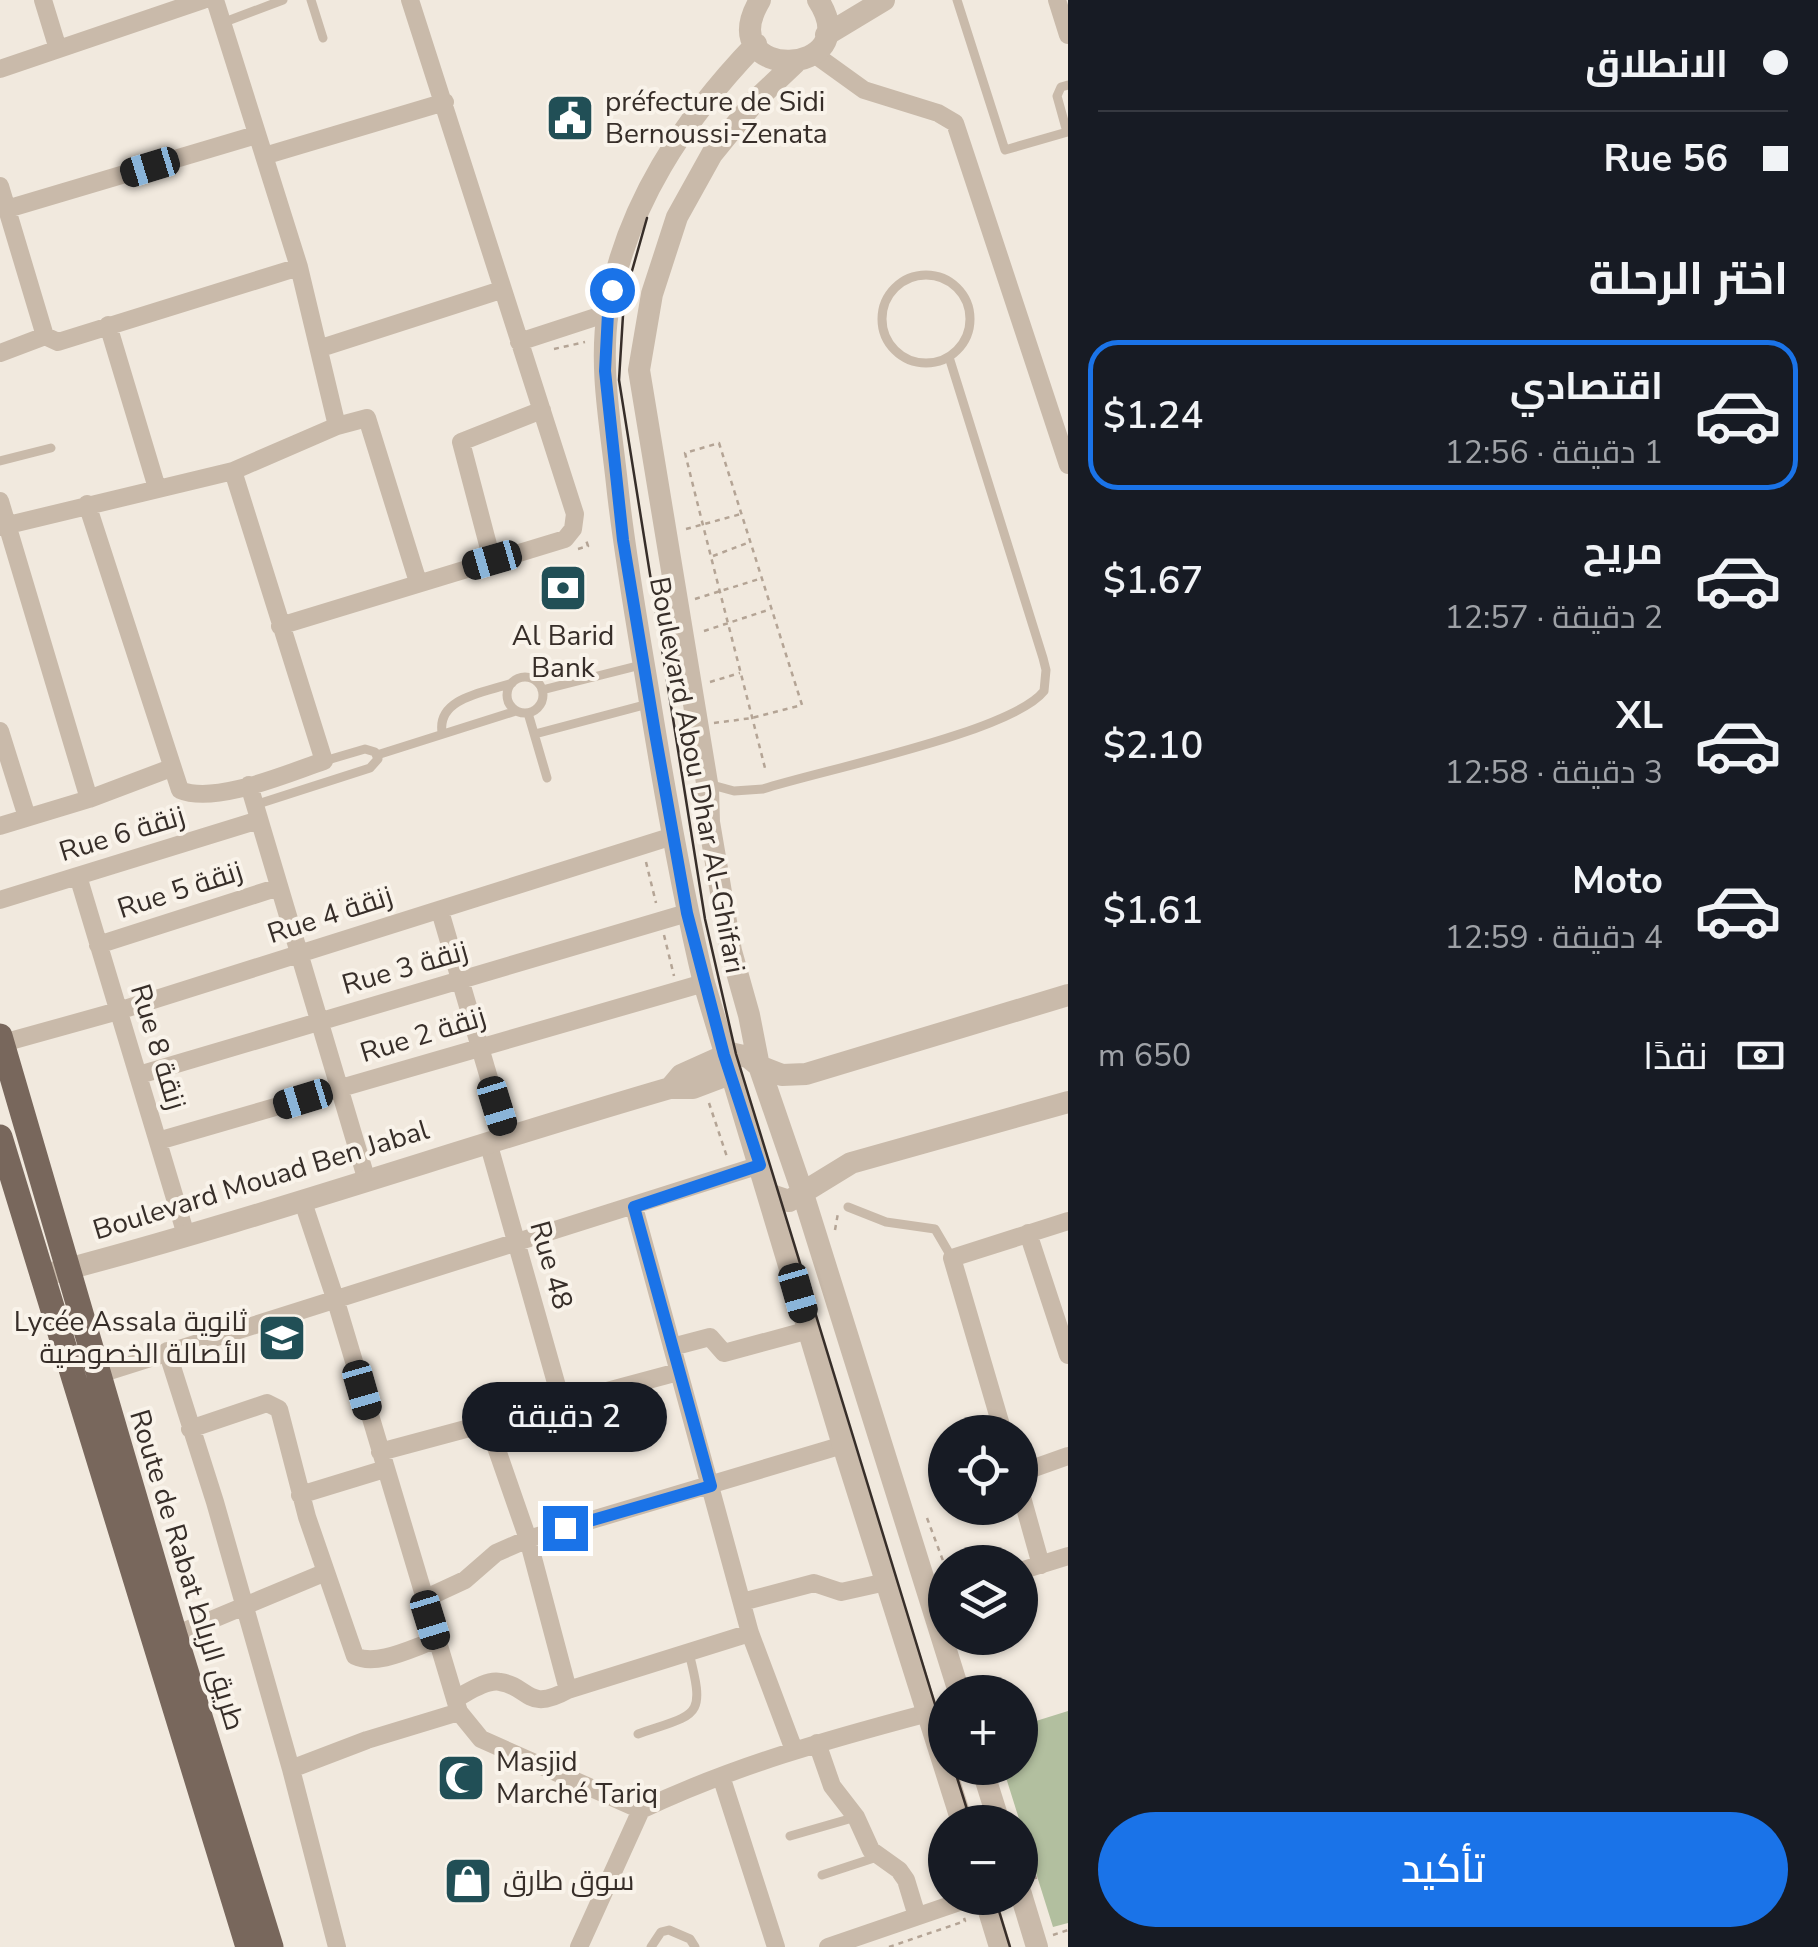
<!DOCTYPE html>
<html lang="ar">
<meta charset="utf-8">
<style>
body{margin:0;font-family:"Nunito Sans",Cairo,sans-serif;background:#242831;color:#f1f3f6;direction:rtl;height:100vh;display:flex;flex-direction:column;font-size:38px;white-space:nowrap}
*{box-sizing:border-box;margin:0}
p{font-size:32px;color:#9ea1a6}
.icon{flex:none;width:55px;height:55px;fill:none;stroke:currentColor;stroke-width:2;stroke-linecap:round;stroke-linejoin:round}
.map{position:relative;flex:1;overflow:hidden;direction:ltr}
.details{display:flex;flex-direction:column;background:#171b24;width:750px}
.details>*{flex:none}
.guide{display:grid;align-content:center;height:220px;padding:0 30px;background:#171b24}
.fabs{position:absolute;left:928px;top:1415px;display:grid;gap:20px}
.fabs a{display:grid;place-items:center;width:110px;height:110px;border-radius:50%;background:#171b24;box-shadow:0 2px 8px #0004;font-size:50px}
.end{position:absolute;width:45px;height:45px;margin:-22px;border:12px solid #1a73e8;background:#fff;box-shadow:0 0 0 5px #fff}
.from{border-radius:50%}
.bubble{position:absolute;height:70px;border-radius:35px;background:#171b24;box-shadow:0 2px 8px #0004;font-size:32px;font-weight:600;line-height:70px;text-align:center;direction:rtl}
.car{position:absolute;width:30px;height:60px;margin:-30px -15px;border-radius:12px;box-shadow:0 0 8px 2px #0007;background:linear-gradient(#222 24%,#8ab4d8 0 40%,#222 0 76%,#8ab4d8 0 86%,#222 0)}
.guide b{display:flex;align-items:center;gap:35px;height:95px;font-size:38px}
.guide b+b{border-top:2px solid #363941}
.guide i{width:25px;height:25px;background:#f1f3f6}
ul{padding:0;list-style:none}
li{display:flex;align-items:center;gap:30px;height:150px;margin:0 20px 15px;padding:0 10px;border:5px solid transparent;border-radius:30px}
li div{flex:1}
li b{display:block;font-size:38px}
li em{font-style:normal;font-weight:600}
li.active{border-color:#1a73e8}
li>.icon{width:90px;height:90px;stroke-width:1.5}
h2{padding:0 30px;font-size:45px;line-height:120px}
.pay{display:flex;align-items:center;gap:25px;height:110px;padding:0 30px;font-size:38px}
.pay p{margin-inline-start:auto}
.cta{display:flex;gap:20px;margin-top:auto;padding:20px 30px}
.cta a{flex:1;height:115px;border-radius:60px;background:#1a73e8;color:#fff;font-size:40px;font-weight:600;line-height:115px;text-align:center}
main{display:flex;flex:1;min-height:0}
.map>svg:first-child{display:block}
.green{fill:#b2bf9f}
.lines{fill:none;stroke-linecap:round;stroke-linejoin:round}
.path{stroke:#b4a495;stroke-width:2.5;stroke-dasharray:5 5;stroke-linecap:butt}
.service{stroke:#c9baaa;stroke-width:9}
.minor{stroke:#c9baaa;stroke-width:18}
.tertiary{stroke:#c9baaa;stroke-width:22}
.primary{stroke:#78675c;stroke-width:25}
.tram{stroke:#372e29;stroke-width:2.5}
.route{stroke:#1a73e8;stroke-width:12}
.labels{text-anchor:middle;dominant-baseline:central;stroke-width:8;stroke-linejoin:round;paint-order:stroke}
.poi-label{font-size:28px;fill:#372e29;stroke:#f9f3ea;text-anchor:start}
.street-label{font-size:28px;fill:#372e29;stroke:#f9f3ea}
</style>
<main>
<section class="details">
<div class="guide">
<b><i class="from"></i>الانطلاق</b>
<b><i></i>Rue 56</b>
</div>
<h2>اختر الرحلة</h2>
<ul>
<li class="active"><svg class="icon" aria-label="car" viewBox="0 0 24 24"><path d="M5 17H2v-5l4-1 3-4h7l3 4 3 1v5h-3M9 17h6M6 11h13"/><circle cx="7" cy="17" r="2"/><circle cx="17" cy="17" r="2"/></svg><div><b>اقتصادي</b><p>1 دقيقة · 12:56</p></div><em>$1.24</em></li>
<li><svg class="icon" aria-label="car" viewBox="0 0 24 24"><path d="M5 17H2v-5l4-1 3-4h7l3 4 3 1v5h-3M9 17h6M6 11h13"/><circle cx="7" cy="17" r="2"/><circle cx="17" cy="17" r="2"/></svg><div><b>مريح</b><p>2 دقيقة · 12:57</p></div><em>$1.67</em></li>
<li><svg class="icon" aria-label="car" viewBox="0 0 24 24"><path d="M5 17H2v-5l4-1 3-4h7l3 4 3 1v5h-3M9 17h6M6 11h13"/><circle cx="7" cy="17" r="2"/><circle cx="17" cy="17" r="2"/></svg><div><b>XL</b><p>3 دقيقة · 12:58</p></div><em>$2.10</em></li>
<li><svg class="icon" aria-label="car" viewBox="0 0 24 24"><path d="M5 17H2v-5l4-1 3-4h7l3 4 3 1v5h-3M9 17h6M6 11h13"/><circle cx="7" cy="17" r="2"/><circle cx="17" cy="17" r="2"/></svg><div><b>Moto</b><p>4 دقيقة · 12:59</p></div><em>$1.61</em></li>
</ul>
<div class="pay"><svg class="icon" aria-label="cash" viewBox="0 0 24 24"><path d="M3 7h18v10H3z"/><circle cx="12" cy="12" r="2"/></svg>نقدًا<p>650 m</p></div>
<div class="cta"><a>تأكيد</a></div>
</section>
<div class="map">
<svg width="1068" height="1947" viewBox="0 0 1068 1947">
<rect width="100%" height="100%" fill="#f1e9de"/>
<!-- green -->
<path class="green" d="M1068,1711V1923L1053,1927L1003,1768H1020V1726Z"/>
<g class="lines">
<!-- path -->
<path class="path" d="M554,349L585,342
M686,529L741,514
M578,549L588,546L586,540
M713,556L750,542
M695,599L759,579
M704,631L771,609
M710,682L740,673
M714,723L752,718L802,705L719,443L685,453C711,559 739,665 766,772
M646,862L656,903
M664,935L674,976
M709,1103L727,1157
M835,1230L838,1213
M927,1518L945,1566
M1020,1828L1036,1879
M1053,1935L1068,1930
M889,1947L965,1921L964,1918"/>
<!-- service -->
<path class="service" d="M311,0L323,38
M957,0L1005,150L1067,132L1057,96L1061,87L1068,85
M222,23L283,0
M882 319a44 44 0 1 1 88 0a44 44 0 1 1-88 0Z
M0,461L51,448
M507 695a18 18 0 1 1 36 0a18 18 0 1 1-36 0Z
M542,690L641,665
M528,713L547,778
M442,732C437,697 487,692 512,683
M535,734L648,704
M377,755L516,711
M712,785L734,791L763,789C822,770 1012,732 1044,691L1046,670L1043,658L949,357
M255,805L370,768L378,759L375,752L365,749L324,761
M848,1207L886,1222L935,1229L952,1258
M638,1734C698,1713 706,1719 689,1653
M790,1836L856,1817
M822,1875L877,1857
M651,1947L661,1932L669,1930L690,1939L695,1947"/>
<!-- minor -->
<path class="minor" d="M43,0L58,49
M215,0L299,267L337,426
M1057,0L1068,35
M814,54L864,90L938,113L955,123L1068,465
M0,69L203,0
M264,156L445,102
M0,186L45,336
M7,209L256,135
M108,325L157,488
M519,342L608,313
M321,348L501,290
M0,353L45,336L58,342L299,267
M0,501L89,799
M87,504L180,790C215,805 288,773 324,761L233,471
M0,527L233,471L337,426L367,418L418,582
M492,560L461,442L542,410
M280,626L565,539L573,529L575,514L410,0
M0,731L27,817
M249,785L367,1181
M0,826L89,799L171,768
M78,876L186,1235
M0,900L259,820
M440,911L506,1136
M98,945L279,887
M3,1043L118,1011L673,836
M139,1075L687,913
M158,1141L704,983
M488,1142L562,1404
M303,1202L335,1298L455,1699L459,1712L481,1739L641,1810C733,1766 830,1739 928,1713
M634,1207L750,1633L794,1750
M1028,1233L1068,1355
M672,1347L710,1337L724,1353L809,1330
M167,1351L215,1502L291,1769L337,1947
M97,1375L760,1165
M488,1424L528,1539L568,1690
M190,1429L267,1403L279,1409L307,1517L355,1656C377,1667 414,1647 436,1640
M1003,1432L952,1258L1068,1221
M380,1452L678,1372
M1020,1473L1068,1456
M1020,1490L1041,1565
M300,1495L385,1469
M1020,1571L1068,1556
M424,1599L465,1580L496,1553L528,1539L843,1445
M742,1602L814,1583L841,1592L886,1582
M175,1635L326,1572
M455,1699C467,1693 486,1679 500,1682C529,1686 527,1713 568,1690L750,1633
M817,1743L832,1786L856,1817L871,1850L899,1870L906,1880L917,1916
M291,1769L367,1740L459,1712
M721,1776L776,1947
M579,1947L641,1810
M828,1947L971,1898"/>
<!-- tertiary -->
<path class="tertiary" d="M760,0C710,84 869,78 818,0
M826,35L884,0
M756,44C684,119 625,206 608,311C599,368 611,427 617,484C625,559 639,634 651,708C666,800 682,892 704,983L843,1445L962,1822
M795,63L756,100L712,154L677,217L652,294L639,370L708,789L709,822L731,951L749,1015L759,1066L803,1194L959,1692
M670,1088L681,1075L730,1053L748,1057L759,1066L782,1075L806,1074L1068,995
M768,1194L789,1201L851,1163L1068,1102
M41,1276C253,1221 460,1149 670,1088H693L730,1074
M982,1768L999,1822
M1020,1891L1037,1947
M985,1898L1000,1947"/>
<!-- primary -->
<path class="primary" d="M0,1036L175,1635L271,1947
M0,1137L248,1947"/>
<!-- tram -->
<path class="tram" d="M647,218L624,299L619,380L705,919L736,1054L945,1737
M954,1768L971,1822
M995,1898L1010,1947"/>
</g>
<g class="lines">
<!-- route -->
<path class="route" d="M565,1528L711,1486L634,1207L760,1165L724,1055L687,913L655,733L623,540L605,371L608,313L612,290"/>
</g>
<!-- icons -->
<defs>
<g id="civic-square" transform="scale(2.5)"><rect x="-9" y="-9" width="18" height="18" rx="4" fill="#214f56" stroke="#f9f3ea"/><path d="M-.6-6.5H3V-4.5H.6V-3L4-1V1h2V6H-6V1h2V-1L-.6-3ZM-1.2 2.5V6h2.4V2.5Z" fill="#fff"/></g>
<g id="bank-square" transform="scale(2.5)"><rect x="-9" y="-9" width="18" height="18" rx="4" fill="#214f56" stroke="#f9f3ea"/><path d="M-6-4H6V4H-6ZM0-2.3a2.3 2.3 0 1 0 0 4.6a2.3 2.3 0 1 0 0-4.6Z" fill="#fff"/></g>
<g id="school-square" transform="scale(2.5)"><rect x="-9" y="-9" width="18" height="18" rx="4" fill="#214f56" stroke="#f9f3ea"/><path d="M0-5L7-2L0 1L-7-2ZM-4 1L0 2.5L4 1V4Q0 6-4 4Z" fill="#fff"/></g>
<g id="mosque-square" transform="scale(2.5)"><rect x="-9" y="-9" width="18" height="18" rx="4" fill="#214f56" stroke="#f9f3ea"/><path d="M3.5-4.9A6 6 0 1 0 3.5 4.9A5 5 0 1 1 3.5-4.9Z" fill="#fff"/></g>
<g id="shop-square" transform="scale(2.5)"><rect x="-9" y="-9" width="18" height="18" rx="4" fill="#214f56" stroke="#f9f3ea"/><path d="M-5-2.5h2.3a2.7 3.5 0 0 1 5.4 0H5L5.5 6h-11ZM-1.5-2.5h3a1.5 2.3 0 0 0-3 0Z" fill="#fff"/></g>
</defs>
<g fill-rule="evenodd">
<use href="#civic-square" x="570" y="118"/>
<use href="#bank-square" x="563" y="588"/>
<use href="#school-square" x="282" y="1338"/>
<use href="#mosque-square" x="461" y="1778"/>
<use href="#shop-square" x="468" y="1881"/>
</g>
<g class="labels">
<!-- poi labels -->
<g class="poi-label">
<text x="605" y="102">préfecture de Sidi<tspan x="605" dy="32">Bernoussi-Zenata</tspan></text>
<text x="563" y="636" text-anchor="middle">Al Barid<tspan x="563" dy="32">Bank</tspan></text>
<text x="247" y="1322" text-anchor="end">Lycée Assala ثانوية<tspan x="247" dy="32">الأصالة الخصوصية</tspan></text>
<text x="496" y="1762">Masjid<tspan x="496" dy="32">Marché Tariq</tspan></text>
<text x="503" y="1881">سوق طارق</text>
</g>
<!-- street labels -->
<g class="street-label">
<text transform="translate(697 775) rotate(79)">Boulevard Abou Dhar Al-Ghifari</text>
<text transform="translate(122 834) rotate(-17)">Rue 6 زنقة</text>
<text transform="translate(180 890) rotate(-18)">Rue 5 زنقة</text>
<text transform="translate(330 915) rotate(-18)">Rue 4 زنقة</text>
<text transform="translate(405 968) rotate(-16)">Rue 3 زنقة</text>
<text transform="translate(423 1035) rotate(-17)">Rue 2 زنقة</text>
<text transform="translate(158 1047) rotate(73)">Rue 8 زنقة</text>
<text transform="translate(261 1180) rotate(-17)">Boulevard Mouad Ben Jabal</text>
<text transform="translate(551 1265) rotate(74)">Rue 48</text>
<text transform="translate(187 1570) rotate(73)">Route de Rabat طريق الرباط</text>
</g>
</g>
</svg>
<div class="fabs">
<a><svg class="icon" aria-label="locate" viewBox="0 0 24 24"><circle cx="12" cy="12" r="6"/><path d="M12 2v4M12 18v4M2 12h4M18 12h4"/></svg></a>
<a><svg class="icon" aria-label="layers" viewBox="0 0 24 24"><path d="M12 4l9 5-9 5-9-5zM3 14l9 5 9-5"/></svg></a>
<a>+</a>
<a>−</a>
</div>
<i class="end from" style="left:612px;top:290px"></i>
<i class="end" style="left:565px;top:1528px"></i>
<div class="bubble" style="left:462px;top:1382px;width:205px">2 دقيقة</div>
<i class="car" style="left:150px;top:167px;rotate:253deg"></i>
<i class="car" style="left:492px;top:560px;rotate:254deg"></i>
<i class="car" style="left:303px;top:1099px;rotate:253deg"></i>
<i class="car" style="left:497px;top:1106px;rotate:163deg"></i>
<i class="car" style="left:798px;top:1293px;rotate:164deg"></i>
<i class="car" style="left:362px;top:1390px;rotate:164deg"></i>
<i class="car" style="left:430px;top:1620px;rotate:163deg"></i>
</div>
</main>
